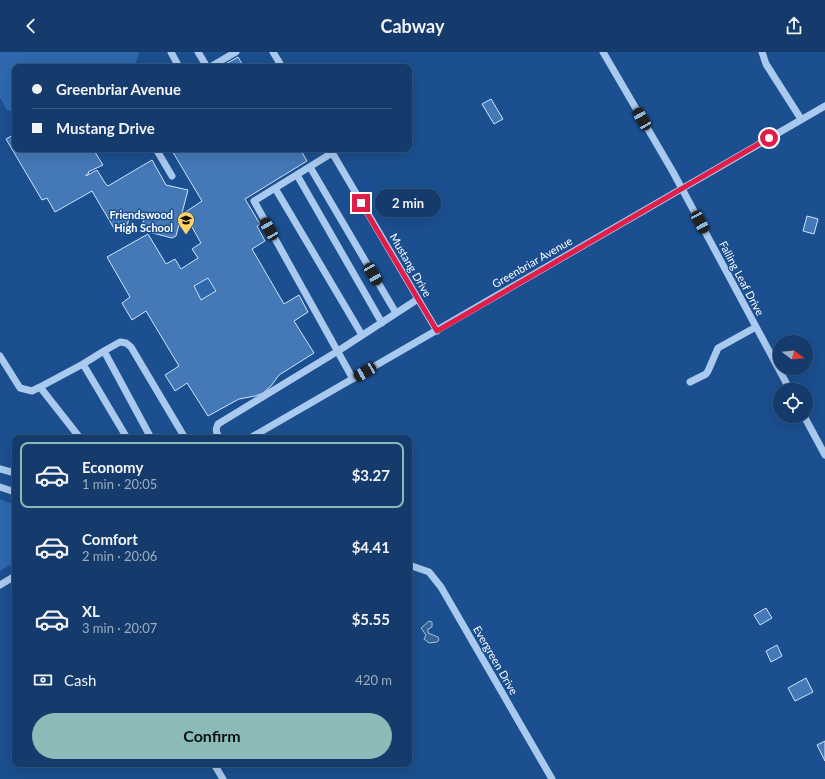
<!DOCTYPE html>
<meta charset="utf-8">
<style>
body{margin:0;font-family:Lato,sans-serif;background:#1d4271;color:#f1f3f6;height:100vh;display:flex;flex-direction:column;font-size:15px;white-space:nowrap}
*{box-sizing:border-box;margin:0}
p{font-size:13px;color:#9dadc1}
.icon{flex:none;width:22px;height:22px;fill:none;stroke:currentColor;stroke-width:2;stroke-linecap:round;stroke-linejoin:round}
.map{position:relative;flex:1;overflow:hidden}
.panel{position:absolute;left:12px;top:383px;width:400px;height:332px;display:flex;flex-direction:column;background:#143b6b;border-radius:8px;box-shadow:0 4px 16px #0002,0 0 0 1px #33557e}
.panel>*{flex:none}
.banner{position:absolute;left:12px;top:12px;width:400px;height:88px;border-radius:8px;box-shadow:0 4px 16px #0002,0 0 0 1px #33557e;display:grid;align-content:center;height:88px;padding:0 20px;background:#143b6b}
.needle{width:26px;rotate:106deg}
.buttons{position:absolute;left:773px;top:283px;display:grid;gap:8px}
.buttons a{display:grid;place-items:center;width:40px;height:40px;border-radius:50%;background:#143b6b;box-shadow:0 4px 16px #0002,0 0 0 1px #33557e;font-size:20px}
.end{position:absolute;width:18px;height:18px;margin:-9px;border:5px solid #e11d48;background:#fff;box-shadow:0 0 0 2px #fff}
.from{border-radius:50%}
.bubble{position:absolute;height:28px;border-radius:14px;background:#143b6b;box-shadow:0 4px 16px #0002,0 0 0 1px #33557e;font-size:13px;font-weight:700;line-height:28px;text-align:center}
.car{position:absolute;width:12px;height:24px;margin:-12px -6px;border-radius:5px;box-shadow:0 0 3px 1px #0007;background:linear-gradient(#222 24%,#8ab4d8 0 40%,#222 0 76%,#8ab4d8 0 86%,#222 0)}
.banner b{display:flex;align-items:center;gap:14px;height:38px;font-size:15px}
.banner b+b{border-top:1px solid #33557e}
.banner i{width:10px;height:10px;background:#f1f3f6}
ul{padding:7px 0 0;list-style:none}
li{display:flex;align-items:center;gap:12px;height:66px;margin:0 8px 6px;padding:0 12px;border:2px solid transparent;border-radius:8px}
li div{flex:1}
li b{display:block;font-size:15px}
li em{font-style:normal;font-weight:700}
li.on{border-color:#8bbbb9}
li>.icon{width:36px;height:36px;stroke-width:1.5}
.pay{display:flex;align-items:center;gap:10px;height:44px;padding:0 20px;font-size:15px}
.pay p{margin-inline-start:auto}
.cta{display:flex;gap:8px;margin-top:auto;padding:8px 20px}
.cta a{flex:1;height:46px;border-radius:24px;background:#8bbbb9;color:#111;font-size:16px;font-weight:700;line-height:46px;text-align:center}
header{display:flex;justify-content:space-between;align-items:center;height:52px;padding:0 20px;background:#143b6b;font-size:18px;font-weight:700}
.map>svg:first-child{display:block}
.green{fill:#2e69ad}
.water{fill:#3c6290;stroke:#9cc4f0}
.building{fill:#4478b7;stroke:#cfe3fa;fill-rule:evenodd}
.lines{fill:none;stroke-linecap:round;stroke-linejoin:round}
.minor{stroke:#a9c9ee;stroke-width:7}
.route{stroke:#e11d48;stroke-width:5}
.labels{text-anchor:middle;dominant-baseline:central;stroke-width:3;stroke-linejoin:round;paint-order:stroke}
.poi-label{font-size:11px;font-weight:bold;fill:#fff;stroke:#1b4f8f;text-anchor:end}
.street-label{font-size:11px;fill:#fff;stroke:#1b4f8f}
</style>
<header><svg class="icon" aria-label="back" viewBox="0 0 24 24"><path d="M15 5l-7 7 7 7"/></svg>Cabway<svg class="icon" aria-label="share" viewBox="0 0 24 24"><path d="M12 15V3M7 8l5-5 5 5M5 13v7h14v-7"/></svg></header>
<div class="map">
<svg width="825" height="727" viewBox="0 0 825 727">
<rect width="100%" height="100%" fill="#1b4f8f"/>
<!-- green -->
<path class="green" d="M0,0H139L136,11L130,15H15V60L7,58L0,46Z
M208,226L216,239L201,248L194,234Z
M0,447L15,453V510L0,519Z"/>
<!-- water -->
<path class="water" d="M429,569L432,570V575L428,577V581L438,585L439,588L437,590L429,591L424,587L426,583L421,576Z"/>
<!-- building -->
<path class="building" d="M238,5L244,15H220Z
M491,47L503,67L494,72L482,52Z
M15,82V97H93L103,113L88,120L89,121L86,123V124L97,118L105,131L108,134L152,108L166,133L188,138L176,184L172,186L141,178L144,167L130,163L127,174H122L115,178L92,139L55,160L47,146L42,148L6,87Z
M171,97H300L307,109L245,147L260,172L257,174L265,189L252,197L284,252L299,243L308,260L294,269L314,301L279,323L271,334L263,341L255,344L239,347L208,364L187,331L175,339L165,323L179,314L146,259L132,268L122,251L130,245L107,205L148,182L166,212L175,207L181,217L198,206L192,197L201,191L184,161L202,149ZM208,226L216,239L201,248L194,234Z
M807,164L818,167L814,182L803,179Z
M766,556L772,566L760,573L754,563Z
M777,593L782,604L771,610L766,599Z
M806,626L813,640L795,649L788,636Z
M825,689V709L817,693Z"/>
<g class="lines">
<!-- minor -->
<path class="minor" d="M171,0L179,15
M198,0L207,15
M273,0L282,15
M603,0L673,120L790,338
M762,0L766,12L801,67
M210,15L236,0
M156,97L172,124
M330,97L437,279
M332,101L254,149L353,327
M310,115L396,261
M297,123L382,271
M275,136L362,283
M0,304L20,336L32,339L40,335L83,312L104,299
M83,312L127,386
M690,330L706,322L708,319L718,296L756,275
M40,335L80,386
M804,364L825,403
M151,386L104,299L120,290L126,291L131,295L185,386
M220,386C216,381 215,378 218,372L338,299L418,247
M250,386L825,54
M0,417L15,421
M0,435L15,440
M409,513L429,520L441,535L552,727
M0,533L15,524
M214,712L223,727"/>
</g>
<g class="lines">
<!-- route -->
<path class="route" d="M361,151L437,279L769,86"/>
</g>
<!-- icons -->
<defs>
<g id="school-pin" transform="scale(0.9)"><path d="M0 17L-7.5 6A9.5 9.5 0 1 1 7.5 6Z" fill="#ffd166" stroke="#1b4f8f"/><path d="M0-5L7-2L0 1L-7-2ZM-4 1L0 2.5L4 1V4Q0 6-4 4Z" fill="#111"/></g>
</defs>
<g fill-rule="evenodd">
<use href="#school-pin" x="186" y="168"/>
</g>
<g class="labels">
<!-- poi labels -->
<g class="poi-label">
<text x="173" y="162">Friendswood<tspan x="173" dy="13">High School</tspan></text>
</g>
<!-- street labels -->
<g class="street-label">
<text transform="translate(532 210) rotate(-30)">Greenbriar Avenue</text>
<text transform="translate(411 213) rotate(60)">Mustang Drive</text>
<text transform="translate(742 226) rotate(62)">Falling Leaf Drive</text>
<text transform="translate(496 608) rotate(60)">Evergreen Drive</text>
</g>
</g>
</svg>
<div class="buttons">
<a><svg class="needle" viewBox="-14 -14 28 28"><path d="M0-13l5 13h-10z" fill="#e53935"/><path d="M0 13l5-13h-10z" fill="#9dadc1"/></svg></a>
<a><svg class="icon" aria-label="locate" viewBox="0 0 24 24"><circle cx="12" cy="12" r="6"/><path d="M12 2v4M12 18v4M2 12h4M18 12h4"/></svg></a>
</div>
<i class="end from" style="left:769px;top:86px"></i>
<i class="end" style="left:361px;top:151px"></i>
<div class="bubble" style="left:375px;top:137px;width:66px">2 min</div>
<i class="car" style="left:642px;top:67px;rotate:330deg"></i>
<i class="car" style="left:700px;top:170px;rotate:152deg"></i>
<i class="car" style="left:269px;top:177px;rotate:330deg"></i>
<i class="car" style="left:373px;top:222px;rotate:150deg"></i>
<i class="car" style="left:365px;top:320px;rotate:240deg"></i>
<div class="banner">
<b><i class="from"></i>Greenbriar Avenue</b>
<b><i></i>Mustang Drive</b>
</div>
<section class="panel">
<ul>
<li class="on"><svg class="icon" aria-label="car" viewBox="0 0 24 24"><path d="M5 17H2v-5l4-1 3-4h7l3 4 3 1v5h-3M9 17h6M6 11h13"/><circle cx="7" cy="17" r="2"/><circle cx="17" cy="17" r="2"/></svg><div><b>Economy</b><p>1 min · 20:05</p></div><em>$3.27</em></li>
<li><svg class="icon" aria-label="car" viewBox="0 0 24 24"><path d="M5 17H2v-5l4-1 3-4h7l3 4 3 1v5h-3M9 17h6M6 11h13"/><circle cx="7" cy="17" r="2"/><circle cx="17" cy="17" r="2"/></svg><div><b>Comfort</b><p>2 min · 20:06</p></div><em>$4.41</em></li>
<li><svg class="icon" aria-label="car" viewBox="0 0 24 24"><path d="M5 17H2v-5l4-1 3-4h7l3 4 3 1v5h-3M9 17h6M6 11h13"/><circle cx="7" cy="17" r="2"/><circle cx="17" cy="17" r="2"/></svg><div><b>XL</b><p>3 min · 20:07</p></div><em>$5.55</em></li>
</ul>
<div class="pay"><svg class="icon" aria-label="cash" viewBox="0 0 24 24"><path d="M3 7h18v10H3z"/><circle cx="12" cy="12" r="2"/></svg>Cash<p>420 m</p></div>
<div class="cta"><a>Confirm</a></div>
</section>
</div>
